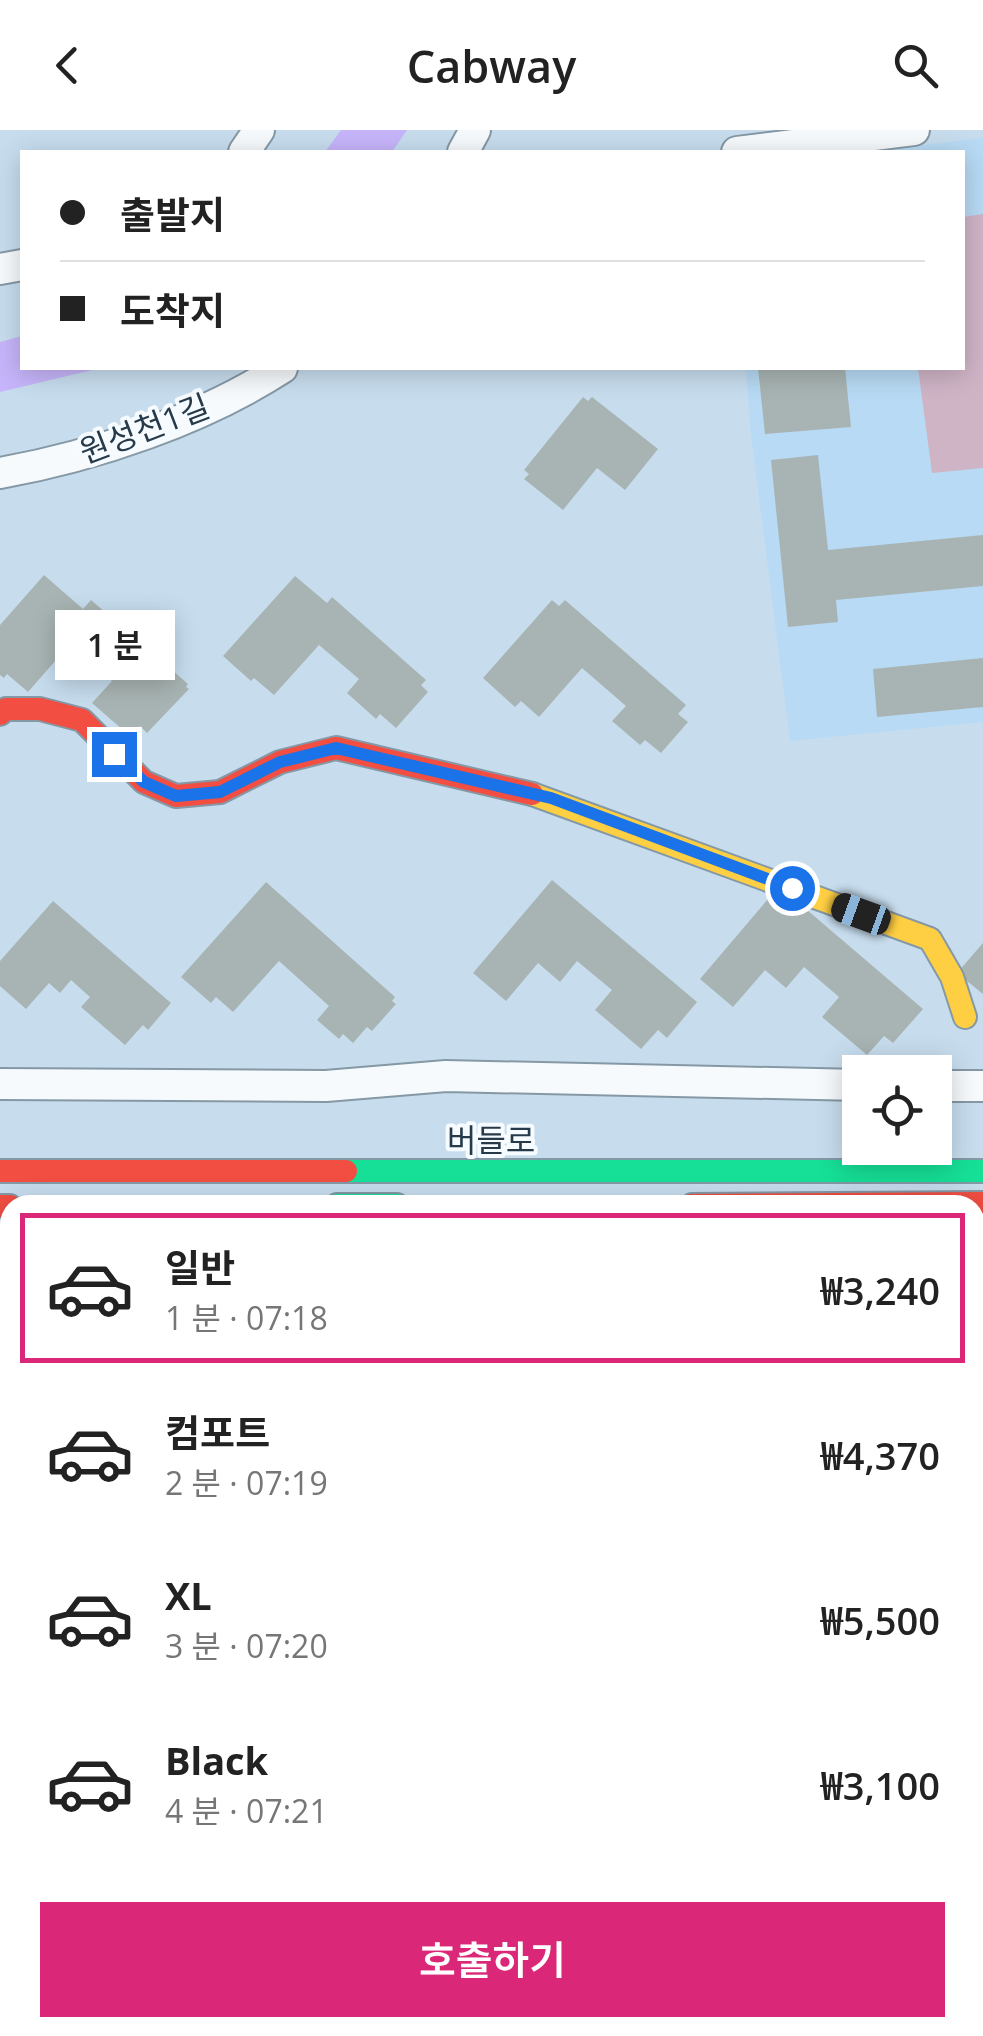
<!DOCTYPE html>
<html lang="ko">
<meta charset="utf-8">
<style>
body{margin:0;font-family:"Open Sans","Noto Sans KR",sans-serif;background:#f2f2f2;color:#222;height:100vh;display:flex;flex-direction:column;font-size:38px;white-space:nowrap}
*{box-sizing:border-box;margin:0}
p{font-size:32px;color:#767676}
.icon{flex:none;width:55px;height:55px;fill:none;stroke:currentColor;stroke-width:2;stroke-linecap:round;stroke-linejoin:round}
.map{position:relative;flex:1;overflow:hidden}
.side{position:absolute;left:0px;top:1065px;width:985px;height:842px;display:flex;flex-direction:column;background:#fff;border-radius:30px 30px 0 0;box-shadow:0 5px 25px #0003}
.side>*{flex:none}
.hud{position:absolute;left:20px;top:20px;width:945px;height:220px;border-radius:0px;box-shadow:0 5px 25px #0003;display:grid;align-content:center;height:220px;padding:0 40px;background:#fff}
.buttons{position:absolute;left:842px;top:925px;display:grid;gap:20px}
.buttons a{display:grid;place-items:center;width:110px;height:110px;border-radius:0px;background:#fff;box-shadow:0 5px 25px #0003;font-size:50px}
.end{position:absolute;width:45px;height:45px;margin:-22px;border:12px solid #1a73e8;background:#fff;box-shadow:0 0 0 5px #fff}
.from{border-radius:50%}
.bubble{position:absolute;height:70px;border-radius:0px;background:#fff;box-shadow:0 5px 25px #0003;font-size:32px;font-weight:600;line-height:70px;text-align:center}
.car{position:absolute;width:30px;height:60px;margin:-30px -15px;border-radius:12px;box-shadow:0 0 8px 2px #0007;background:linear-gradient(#222 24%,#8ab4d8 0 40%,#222 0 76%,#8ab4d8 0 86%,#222 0)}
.hud b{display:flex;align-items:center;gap:35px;height:95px;font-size:38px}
.hud b+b{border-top:2px solid #e0e0e0}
.hud i{width:25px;height:25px;background:#222}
ul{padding:18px 0 0;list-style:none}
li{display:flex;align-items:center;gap:30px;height:150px;margin:0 20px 15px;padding:0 20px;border:5px solid transparent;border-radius:0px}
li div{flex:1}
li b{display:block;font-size:38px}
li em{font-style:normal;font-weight:600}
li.selected{border-color:#db2777}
li>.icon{width:90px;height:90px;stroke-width:1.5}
.action{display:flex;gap:20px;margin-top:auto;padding:20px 40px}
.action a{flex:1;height:115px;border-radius:0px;background:#db2777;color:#fff;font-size:40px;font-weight:600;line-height:115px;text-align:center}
header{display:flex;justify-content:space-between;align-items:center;height:130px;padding:0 40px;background:#fff;font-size:45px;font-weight:600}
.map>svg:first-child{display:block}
.built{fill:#b8daf4}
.green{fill:#cfb4c6}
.water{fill:#c6b5fa}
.building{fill:#a8b4b3}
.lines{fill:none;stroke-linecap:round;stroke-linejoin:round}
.lane-casing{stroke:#8598a5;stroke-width:19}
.street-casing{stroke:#8598a5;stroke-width:34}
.fast-casing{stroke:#8598a5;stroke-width:26}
.slow-casing{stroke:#8598a5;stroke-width:26}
.jam-casing{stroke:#8598a5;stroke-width:26}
.lane{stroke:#f7fafc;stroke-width:15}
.street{stroke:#f7fafc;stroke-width:30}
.fast{stroke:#16e098;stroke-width:22}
.slow{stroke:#ffcf43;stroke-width:22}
.jam{stroke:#f24e42;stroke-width:22}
.route{stroke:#1a73e8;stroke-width:12}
.labels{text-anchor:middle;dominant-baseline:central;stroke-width:8;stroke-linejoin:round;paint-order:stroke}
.street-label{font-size:32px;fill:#263a49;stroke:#f6fbff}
</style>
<header><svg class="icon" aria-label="back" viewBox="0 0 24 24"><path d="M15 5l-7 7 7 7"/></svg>Cabway<svg class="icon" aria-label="search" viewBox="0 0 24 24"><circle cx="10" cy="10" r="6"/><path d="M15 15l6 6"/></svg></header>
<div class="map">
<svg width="983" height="1906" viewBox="0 0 983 1906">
<rect width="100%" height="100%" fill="#c7ddee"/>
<!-- built -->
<path class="built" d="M983,8V592L790,611L750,297L746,238H962V22H865Z
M975,1095H983V1906H335L332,1898H975Z"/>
<!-- green -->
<path class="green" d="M983,84V338L932,343L918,238H962L963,87Z
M975,1119L983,1120L982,1281L975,1247Z"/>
<!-- water -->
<path class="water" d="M341,0H407L392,22H325Z
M22,206V238H101L0,262V212Z"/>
<!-- building -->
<path class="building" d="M758,238H845L851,297L765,304Z
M583,267L588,271L592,267L658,319L625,360L597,338L563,380L524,349L529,344L524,340Z
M818,325L828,420L983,405V456L836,470L838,492L788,497L771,330Z
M44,445L83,479L91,470L188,554L186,557L189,559L147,603L140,596L131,607L92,573L112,551L70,514L28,562L7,544L4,548L0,545V495Z
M295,446L327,473L332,467L426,550L421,555L428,562L396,598L380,584L376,589L347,563L359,549L319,515L274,565L254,548L251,551L223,526Z
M552,470L559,476L565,470L686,575L678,584L688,592L661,623L645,610L640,615L612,591L626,576L582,538L539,587L521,571L515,577L483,548Z
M983,528V577L877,587L873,539Z
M552,750L697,872L667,908L658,900L641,919L595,880L612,860L577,831L560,852L538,833L506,871L473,843Z
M266,752L395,867L392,871L396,874L372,901L367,897L353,913L343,904L339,909L317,890L329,876L279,831L233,882L216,867L211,873L181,847Z
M779,756L923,879L893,913L884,906L867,925L822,887L839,867L804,837L786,858L765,840L733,877L700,849Z
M53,771L171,873L148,900L143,895L125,915L81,877L90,867L71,850L60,863L49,853L26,879L0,856V831Z
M983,813V864L957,843Z
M983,1637V1688L975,1689V1639Z
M983,1771V1869L975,1870V1772Z"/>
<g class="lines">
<!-- lane casing -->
<g class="lane-casing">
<path id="lane" d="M0,1182L10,1179"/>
</g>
<!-- street casing -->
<g class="street-casing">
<path id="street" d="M244,22L259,0
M463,22L475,0
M737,22L914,0
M0,139L22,135
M0,343C95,326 201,290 282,238
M0,954L326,956L446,946L860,955
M935,956H983
M0,1519H10
M319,1898L323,1906
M0,1903L205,1906"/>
</g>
<!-- fast casing -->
<g class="fast-casing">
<path id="fast" d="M346,1041H983
M337,1075H397"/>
</g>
<!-- slow casing -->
<g class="slow-casing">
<path id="slow" d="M532,664L930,809L952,847L965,887"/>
</g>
<!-- jam casing -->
<g class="jam-casing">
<path id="jam" d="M0,584L6,579H40L82,590L144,652L176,666L220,662L280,632L336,618L532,664
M0,1041H346
M692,1075L983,1073
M0,1076H10"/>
</g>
<!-- lane -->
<use href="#lane" class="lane"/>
<!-- street -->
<use href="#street" class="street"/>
<!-- fast -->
<use href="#fast" class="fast"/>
<!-- slow -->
<use href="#slow" class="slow"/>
<!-- jam -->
<use href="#jam" class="jam"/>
</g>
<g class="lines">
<!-- route -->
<path class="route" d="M114,624L144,652L176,666L220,662L280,632L336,618L551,668L792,758"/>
</g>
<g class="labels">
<!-- street labels -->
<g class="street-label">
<text transform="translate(144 298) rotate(-21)">원성천1길</text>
<text x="491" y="1009">버들로</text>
</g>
</g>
</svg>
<div class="buttons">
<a><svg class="icon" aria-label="locate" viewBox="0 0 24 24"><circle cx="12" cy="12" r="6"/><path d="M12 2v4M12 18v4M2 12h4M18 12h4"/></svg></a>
</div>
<i class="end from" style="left:792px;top:758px"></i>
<i class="end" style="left:114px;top:624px"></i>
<div class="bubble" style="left:55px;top:480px;width:120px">1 분</div>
<i class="car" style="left:861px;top:784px;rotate:290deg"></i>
<div class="hud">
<b><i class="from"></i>출발지</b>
<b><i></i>도착지</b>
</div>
<section class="side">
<ul>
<li class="selected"><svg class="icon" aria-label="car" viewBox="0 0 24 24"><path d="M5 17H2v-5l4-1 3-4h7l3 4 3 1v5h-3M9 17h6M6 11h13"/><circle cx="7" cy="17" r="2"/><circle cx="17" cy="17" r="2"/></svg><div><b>일반</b><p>1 분 · 07:18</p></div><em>₩3,240</em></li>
<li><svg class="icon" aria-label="car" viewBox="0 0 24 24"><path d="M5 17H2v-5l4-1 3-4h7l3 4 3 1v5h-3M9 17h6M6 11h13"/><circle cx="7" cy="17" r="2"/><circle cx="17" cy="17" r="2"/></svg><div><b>컴포트</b><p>2 분 · 07:19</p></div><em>₩4,370</em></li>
<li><svg class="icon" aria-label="car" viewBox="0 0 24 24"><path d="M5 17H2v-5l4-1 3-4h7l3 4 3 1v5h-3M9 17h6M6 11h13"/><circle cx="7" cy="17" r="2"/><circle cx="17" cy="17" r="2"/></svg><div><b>XL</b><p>3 분 · 07:20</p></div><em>₩5,500</em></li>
<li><svg class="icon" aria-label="car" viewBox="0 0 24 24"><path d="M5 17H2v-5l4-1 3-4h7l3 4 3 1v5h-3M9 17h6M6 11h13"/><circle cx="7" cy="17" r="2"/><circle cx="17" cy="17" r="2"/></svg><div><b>Black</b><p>4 분 · 07:21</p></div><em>₩3,100</em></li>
</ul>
<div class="action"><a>호출하기</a></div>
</section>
</div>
